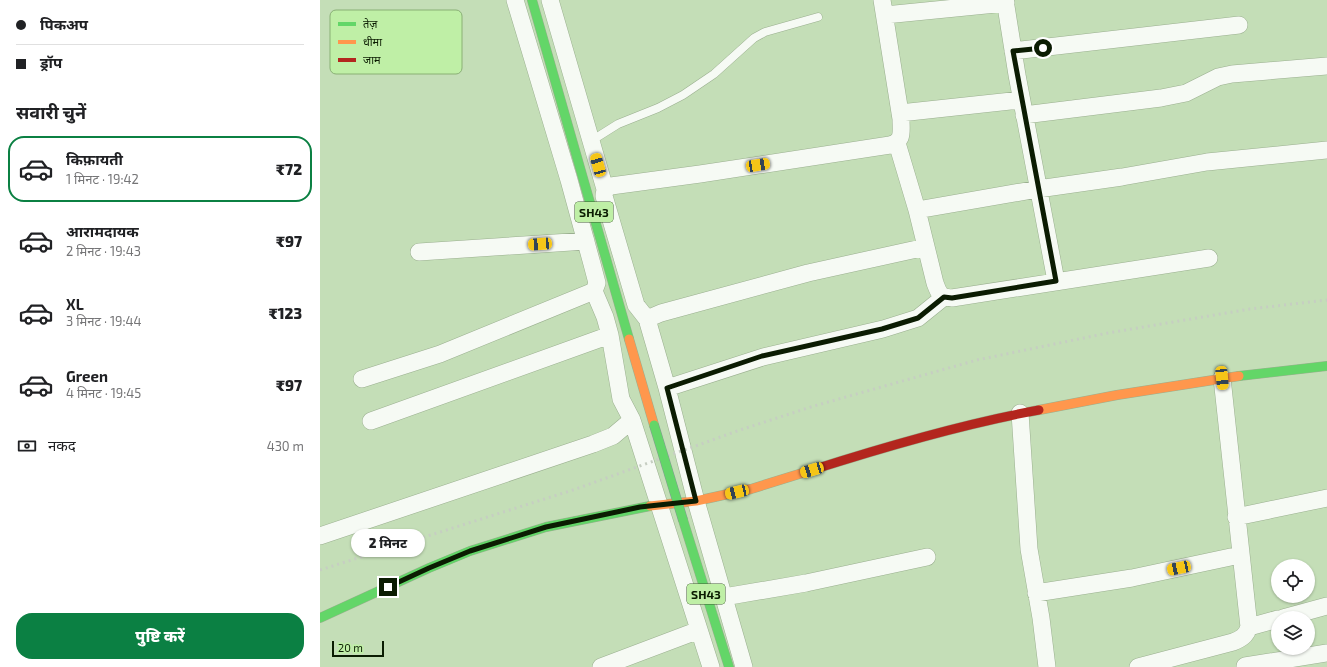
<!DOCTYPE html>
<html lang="hi">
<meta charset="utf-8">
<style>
body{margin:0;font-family:"Exo 2","Noto Sans Devanagari",sans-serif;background:#f2f2f2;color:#202124;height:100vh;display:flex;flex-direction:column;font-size:15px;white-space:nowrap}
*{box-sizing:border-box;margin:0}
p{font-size:13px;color:#757577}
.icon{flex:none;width:22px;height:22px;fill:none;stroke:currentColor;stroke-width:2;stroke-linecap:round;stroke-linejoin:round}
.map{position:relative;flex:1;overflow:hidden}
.sheet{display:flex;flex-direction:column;background:#fff;width:320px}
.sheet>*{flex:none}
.guide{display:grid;align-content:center;height:88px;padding:0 16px;background:#fff}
.fabs{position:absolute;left:951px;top:559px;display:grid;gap:8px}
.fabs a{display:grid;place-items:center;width:44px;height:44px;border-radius:50%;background:#fff;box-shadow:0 1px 3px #0004;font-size:20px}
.scale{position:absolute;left:12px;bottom:10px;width:52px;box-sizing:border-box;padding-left:4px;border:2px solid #0b1c02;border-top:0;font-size:11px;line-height:14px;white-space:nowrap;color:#0b1c02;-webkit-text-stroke:3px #bfefa6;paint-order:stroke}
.end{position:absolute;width:18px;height:18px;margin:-9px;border:5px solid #0b1c02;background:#fff;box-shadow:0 0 0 2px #fff}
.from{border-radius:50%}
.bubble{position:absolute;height:28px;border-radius:14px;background:#fff;box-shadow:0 1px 3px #0004;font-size:13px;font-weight:800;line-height:28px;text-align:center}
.car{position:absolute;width:12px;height:24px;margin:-12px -6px;border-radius:5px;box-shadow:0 0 3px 1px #0007;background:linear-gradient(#f5c518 24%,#345 0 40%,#f5c518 0 76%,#345 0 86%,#f5c518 0)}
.guide b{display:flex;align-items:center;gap:14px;height:38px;font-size:15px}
.guide b+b{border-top:1px solid #e0e0e0}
.guide i{width:10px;height:10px;background:#202124}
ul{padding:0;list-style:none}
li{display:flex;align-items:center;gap:12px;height:66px;margin:0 8px 6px;padding:0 8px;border:2px solid transparent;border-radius:16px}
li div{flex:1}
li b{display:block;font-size:15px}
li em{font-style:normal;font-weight:800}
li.selected{border-color:#0b8043}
li>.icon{width:36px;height:36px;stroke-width:1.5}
h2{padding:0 16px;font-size:18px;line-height:48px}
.pay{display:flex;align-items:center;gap:10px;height:44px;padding:0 16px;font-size:15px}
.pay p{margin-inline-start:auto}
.primary-button{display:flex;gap:8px;margin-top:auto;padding:8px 16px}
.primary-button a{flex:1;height:46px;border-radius:16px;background:#0b8043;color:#fff;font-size:16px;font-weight:800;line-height:46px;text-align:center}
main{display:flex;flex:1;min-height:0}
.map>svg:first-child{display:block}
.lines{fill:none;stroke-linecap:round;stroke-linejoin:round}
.lane-casing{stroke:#9aaf8f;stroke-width:9}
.street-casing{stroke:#9aaf8f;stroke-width:18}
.fast-casing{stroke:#9aaf8f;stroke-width:10}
.slow-casing{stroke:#9aaf8f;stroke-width:10}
.jam-casing{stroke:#9aaf8f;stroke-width:10}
.lane{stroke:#f6faf4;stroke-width:8}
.street{stroke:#f6faf4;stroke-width:17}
.fast{stroke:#63d668;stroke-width:9}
.slow{stroke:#ff974d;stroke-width:9}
.jam{stroke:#b3261e;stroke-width:9}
.rail{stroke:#c6cec2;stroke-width:3;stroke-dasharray:2 4;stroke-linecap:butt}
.fast-bridge-casing{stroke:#849a93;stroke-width:10;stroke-linecap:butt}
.fast-bridge{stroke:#63d668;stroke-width:9}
.route{stroke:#0b1c02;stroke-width:5}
.labels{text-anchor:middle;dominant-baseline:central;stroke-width:4;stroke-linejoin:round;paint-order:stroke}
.shield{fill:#bfefa6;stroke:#415b33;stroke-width:1}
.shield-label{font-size:12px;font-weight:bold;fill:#0b1c02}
.key{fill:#bfefa6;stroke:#89b075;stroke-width:1}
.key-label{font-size:11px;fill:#0b1c02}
</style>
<main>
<section class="sheet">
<div class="guide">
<b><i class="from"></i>पिकअप</b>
<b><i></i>ड्रॉप</b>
</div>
<h2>सवारी चुनें</h2>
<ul>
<li class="selected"><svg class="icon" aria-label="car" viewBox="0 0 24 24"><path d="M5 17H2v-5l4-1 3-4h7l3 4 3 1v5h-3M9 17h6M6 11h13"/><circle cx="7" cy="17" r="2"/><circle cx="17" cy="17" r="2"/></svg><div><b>किफ़ायती</b><p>1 मिनट · 19:42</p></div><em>₹72</em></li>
<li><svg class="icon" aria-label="car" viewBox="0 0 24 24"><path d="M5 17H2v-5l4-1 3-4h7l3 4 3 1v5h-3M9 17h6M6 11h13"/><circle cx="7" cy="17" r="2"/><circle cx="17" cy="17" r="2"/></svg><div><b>आरामदायक</b><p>2 मिनट · 19:43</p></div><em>₹97</em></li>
<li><svg class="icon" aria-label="car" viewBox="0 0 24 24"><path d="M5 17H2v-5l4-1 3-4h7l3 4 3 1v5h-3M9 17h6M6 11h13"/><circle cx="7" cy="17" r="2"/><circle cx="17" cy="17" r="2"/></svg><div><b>XL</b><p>3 मिनट · 19:44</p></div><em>₹123</em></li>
<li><svg class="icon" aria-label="car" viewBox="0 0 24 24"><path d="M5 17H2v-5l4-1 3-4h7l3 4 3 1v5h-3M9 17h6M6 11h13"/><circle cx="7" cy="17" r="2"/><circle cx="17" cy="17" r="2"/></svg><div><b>Green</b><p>4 मिनट · 19:45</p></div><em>₹97</em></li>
</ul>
<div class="pay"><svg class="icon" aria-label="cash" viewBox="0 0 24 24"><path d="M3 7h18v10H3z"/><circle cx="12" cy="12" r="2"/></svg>नकद<p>430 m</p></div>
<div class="primary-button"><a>पुष्टि करें</a></div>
</section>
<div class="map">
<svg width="1007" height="667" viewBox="0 0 1007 667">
<rect width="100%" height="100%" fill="#c4deb7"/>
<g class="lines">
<!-- lane casing -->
<g class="lane-casing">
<path id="lane" d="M271,141L298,124L338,108L363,95L394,74L434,38L445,32L498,17"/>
</g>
<!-- street casing -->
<g class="street-casing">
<path id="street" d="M230,0L285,189
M685,0L697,75L736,281
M565,15L686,3
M693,51L919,25
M580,113L701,100
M704,115L841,98L866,93L898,77L912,74L1007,66
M577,143L597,210L615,283C619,294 620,297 632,298L889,258
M597,210L718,189L802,177L887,162L1007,150
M99,252L266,241
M327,319L341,313L488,273L606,247
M42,379L120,354L274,291
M347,388L443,357L563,329L598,318L624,297
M700,413L709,549L721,618L727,667
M312,420L391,667
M51,421L290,335
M916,517L1007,498
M0,536L273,444L293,436L312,420L301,399L290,335L285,317L274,291L277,283L272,264L249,180L195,0
M716,593L812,578L920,555
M404,597L486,583L607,557
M963,618L1007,606
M929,627L958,619
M925,666L1007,653
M281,667L379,630
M424,667L376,501L347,388L327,319L316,305L284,196C284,191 286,189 291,186L380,174L570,145C584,141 581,132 581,119L562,0
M818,667L913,642C921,639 926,636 929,627L902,378"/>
</g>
<!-- fast casing -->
<g class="fast-casing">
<path id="fast" d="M212,0L309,339
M919,376L1007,366
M363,520L409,667
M0,618L109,568L150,551L226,527L330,506"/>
</g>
<!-- slow casing -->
<g class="slow-casing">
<path id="slow" d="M309,339L334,425
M719,410L797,395L919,376
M330,506L376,501L431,489L492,470"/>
</g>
<!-- jam casing -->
<g class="jam-casing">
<path id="jam" d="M492,470C567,446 642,424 719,410"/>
</g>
<!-- lane -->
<use href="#lane" class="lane"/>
<!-- street -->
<use href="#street" class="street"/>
<!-- fast -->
<use href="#fast" class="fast"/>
<!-- slow -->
<use href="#slow" class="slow"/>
<!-- jam -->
<use href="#jam" class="jam"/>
<!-- rail -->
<path class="rail" d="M0,570L253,490L420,430L494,406L657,360L788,333L930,309L1007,300"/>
<!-- fast-bridge casing -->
<g class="fast-bridge-casing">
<path id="fast-bridge" d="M334,425L363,520"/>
</g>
<!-- fast-bridge -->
<use href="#fast-bridge" class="fast-bridge"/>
</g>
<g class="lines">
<!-- route -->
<path class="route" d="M68,587L109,568L150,551L226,527L320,507L376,501L347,388L442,356L562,329L598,318L624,297L632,298L736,281L693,51L723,48"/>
</g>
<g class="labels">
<!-- shield labels -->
<g class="shield">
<rect x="255" y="202" width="38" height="20" rx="3"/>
<rect x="367" y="584" width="38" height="20" rx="3"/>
</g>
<g class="shield-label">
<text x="274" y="212">SH43</text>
<text x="386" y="594">SH43</text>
</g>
</g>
<!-- legend -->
<rect x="10" y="10" width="132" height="64" rx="6" class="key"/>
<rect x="18" y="22" width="18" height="4" fill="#63d668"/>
<rect x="18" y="40" width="18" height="4" fill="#ff974d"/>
<rect x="18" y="58" width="18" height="4" fill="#b3261e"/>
<g class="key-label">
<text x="43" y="28">तेज़</text>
<text x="43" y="46">धीमा</text>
<text x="43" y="64">जाम</text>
</g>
</svg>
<div class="fabs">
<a><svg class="icon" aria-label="locate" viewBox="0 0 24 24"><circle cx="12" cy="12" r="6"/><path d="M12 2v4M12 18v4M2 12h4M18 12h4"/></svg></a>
<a><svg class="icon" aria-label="layers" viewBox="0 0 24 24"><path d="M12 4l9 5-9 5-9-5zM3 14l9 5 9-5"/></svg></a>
</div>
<div class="scale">20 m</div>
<i class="end from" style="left:723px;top:48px"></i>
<i class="end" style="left:68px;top:587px"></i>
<div class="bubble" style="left:31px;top:529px;width:74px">2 मिनट</div>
<i class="car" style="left:278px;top:165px;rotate:344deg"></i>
<i class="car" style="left:438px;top:165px;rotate:81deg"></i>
<i class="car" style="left:220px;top:244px;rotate:266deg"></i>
<i class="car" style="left:902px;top:378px;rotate:174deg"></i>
<i class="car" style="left:492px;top:470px;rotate:253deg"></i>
<i class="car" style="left:417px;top:492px;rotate:257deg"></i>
<i class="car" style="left:859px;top:568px;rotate:258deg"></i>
</div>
</main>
